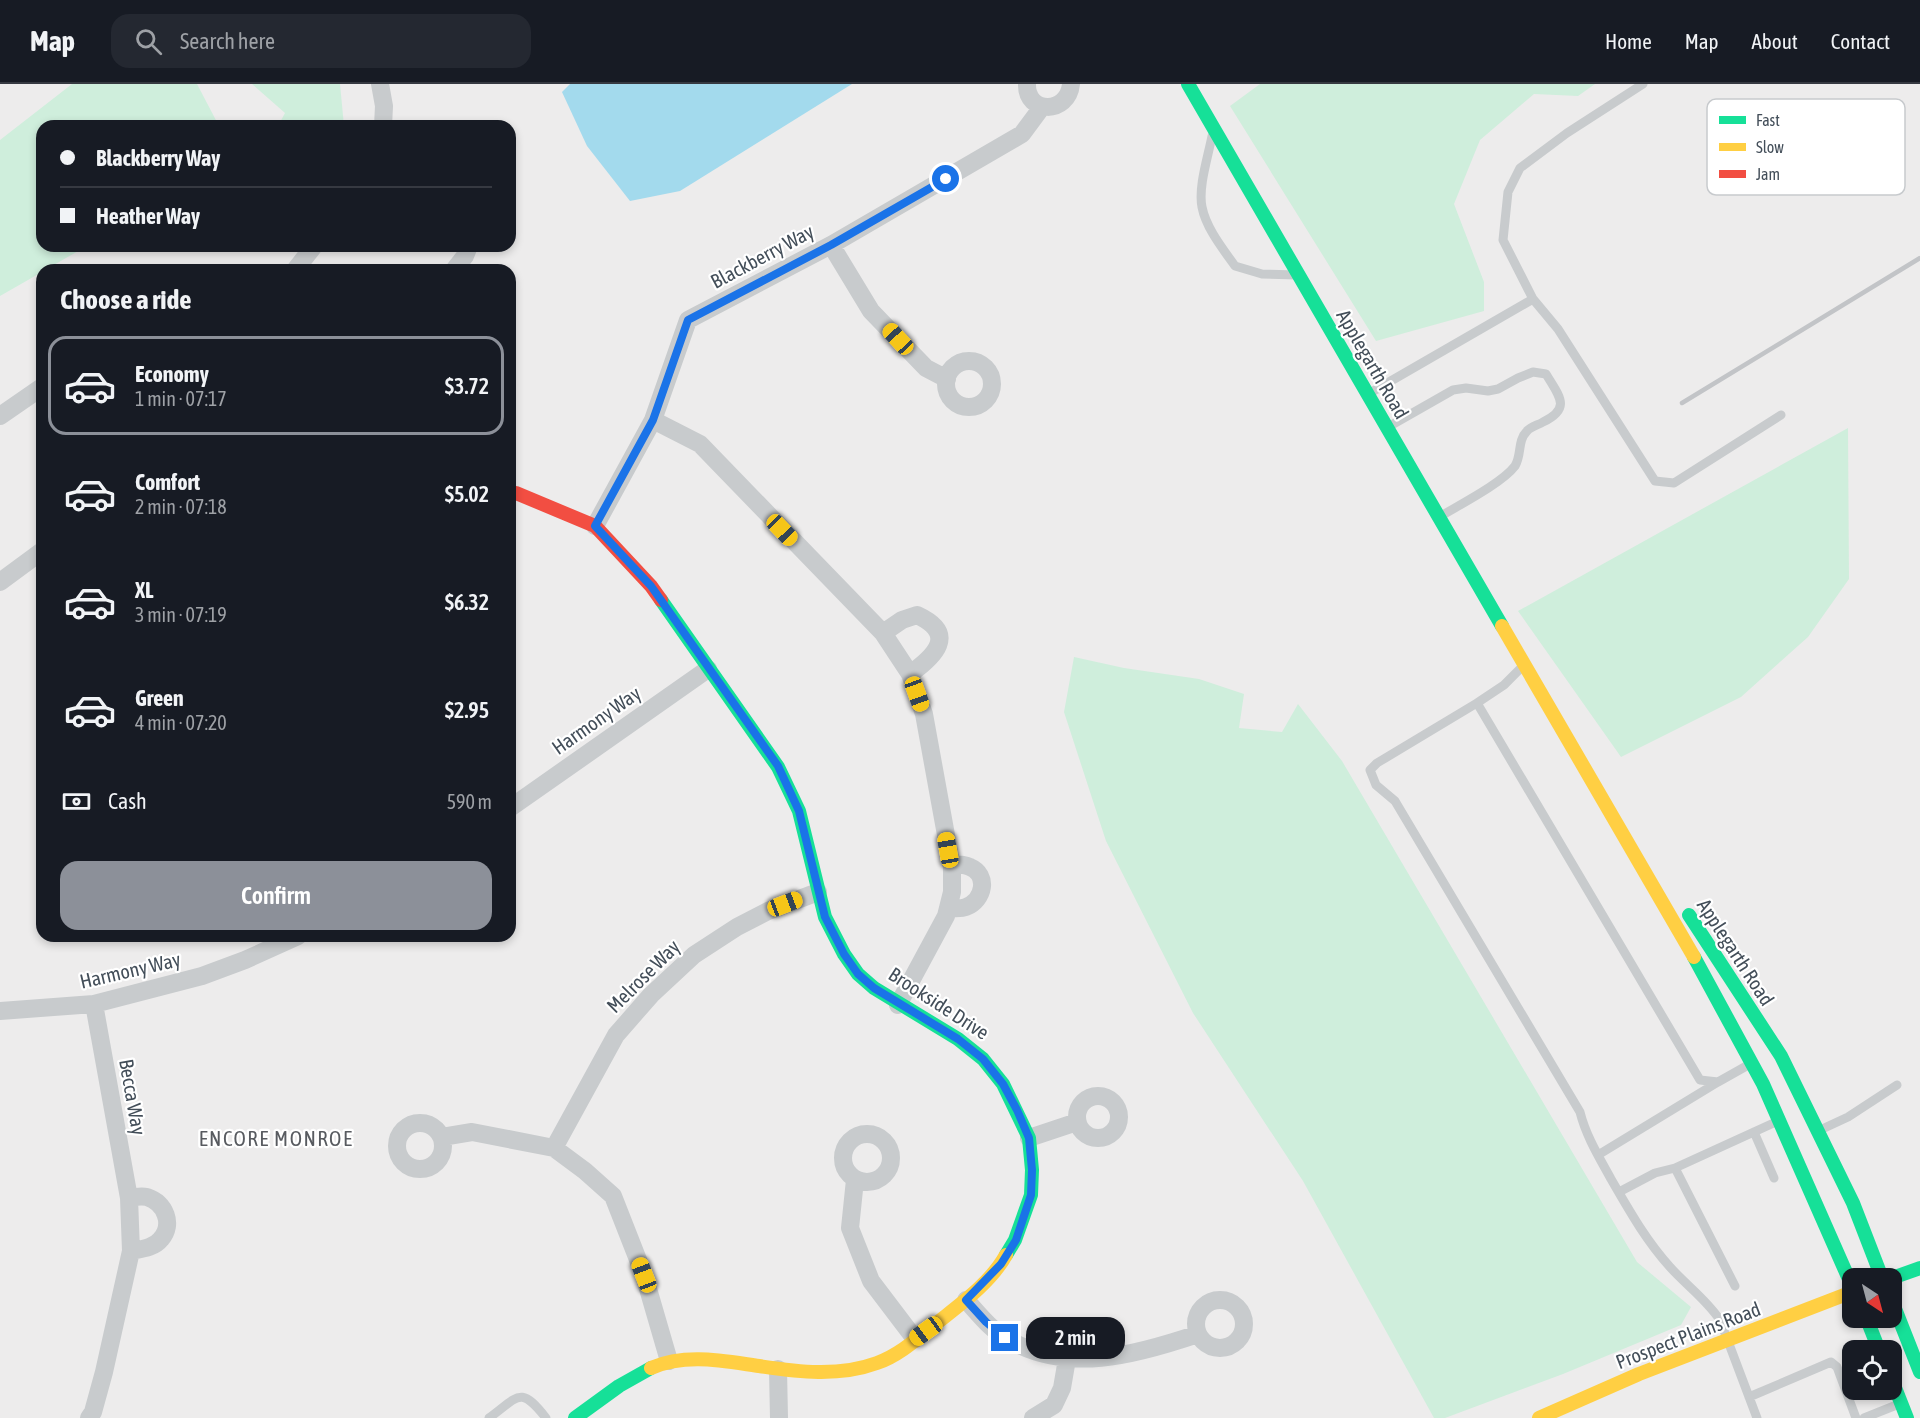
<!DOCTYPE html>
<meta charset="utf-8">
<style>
body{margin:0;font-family:"Asap Condensed",sans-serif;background:#242831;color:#f1f3f6;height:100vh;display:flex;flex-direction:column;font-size:22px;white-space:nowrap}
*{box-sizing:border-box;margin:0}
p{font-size:20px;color:#9ea1a6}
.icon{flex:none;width:33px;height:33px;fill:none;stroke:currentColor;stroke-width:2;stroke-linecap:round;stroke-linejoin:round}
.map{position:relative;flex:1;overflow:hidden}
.drawer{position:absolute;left:36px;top:180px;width:480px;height:678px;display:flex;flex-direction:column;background:#171b24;border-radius:18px;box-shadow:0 3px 9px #0003}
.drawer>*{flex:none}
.banner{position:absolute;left:36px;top:36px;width:480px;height:132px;border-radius:18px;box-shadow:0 3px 9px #0003;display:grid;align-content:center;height:132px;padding:0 24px;background:#171b24}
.needle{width:39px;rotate:144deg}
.fabs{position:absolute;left:1842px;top:1184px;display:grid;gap:12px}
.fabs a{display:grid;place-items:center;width:60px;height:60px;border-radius:12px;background:#171b24;box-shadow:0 3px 9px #0003;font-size:30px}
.end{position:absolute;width:27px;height:27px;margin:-14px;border:8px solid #1a73e8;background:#fff;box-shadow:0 0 0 3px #fff}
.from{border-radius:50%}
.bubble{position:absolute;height:42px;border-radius:18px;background:#171b24;box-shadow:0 3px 9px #0003;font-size:20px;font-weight:600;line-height:42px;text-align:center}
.car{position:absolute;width:18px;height:36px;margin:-18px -9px;border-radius:8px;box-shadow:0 0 4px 2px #0007;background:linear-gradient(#f5c518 24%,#345 0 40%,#f5c518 0 76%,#345 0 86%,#f5c518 0)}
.banner b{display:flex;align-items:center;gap:21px;height:57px;font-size:22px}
.banner b+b{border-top:2px solid #363941}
.banner i{width:15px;height:15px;background:#f1f3f6}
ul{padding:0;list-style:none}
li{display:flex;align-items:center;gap:18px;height:99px;margin:0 12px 9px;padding:0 12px;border:3px solid transparent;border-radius:18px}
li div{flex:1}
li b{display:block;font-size:22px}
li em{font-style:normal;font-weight:600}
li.selected{border-color:#8c9099}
li>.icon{width:54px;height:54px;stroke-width:1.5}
h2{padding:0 24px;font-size:27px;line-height:72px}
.pay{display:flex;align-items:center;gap:15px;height:66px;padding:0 24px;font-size:22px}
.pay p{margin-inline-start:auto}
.primary-button{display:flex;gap:12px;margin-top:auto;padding:12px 24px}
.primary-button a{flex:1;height:69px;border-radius:18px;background:#8c9099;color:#fff;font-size:24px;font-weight:600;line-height:69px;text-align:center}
header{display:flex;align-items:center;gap:36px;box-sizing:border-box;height:84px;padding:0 30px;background:#171b24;border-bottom:2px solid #363941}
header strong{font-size:28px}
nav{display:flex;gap:33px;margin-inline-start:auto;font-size:21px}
.search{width:420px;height:54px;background:#242831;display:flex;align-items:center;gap:15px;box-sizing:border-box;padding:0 21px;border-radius:18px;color:#9ea1a6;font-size:22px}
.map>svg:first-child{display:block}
.green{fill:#cfeedc}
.water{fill:#a3daed}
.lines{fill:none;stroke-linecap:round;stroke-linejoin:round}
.lane{stroke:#c8cbcd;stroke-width:9}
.street{stroke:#c8cbcd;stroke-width:18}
.fast{stroke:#16e098;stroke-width:14}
.slow{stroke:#ffcf43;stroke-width:14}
.jam{stroke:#f24e42;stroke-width:14}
.rail{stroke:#c2c4c7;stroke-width:4.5}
.route{stroke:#1a73e8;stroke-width:8}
.labels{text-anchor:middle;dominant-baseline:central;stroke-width:4.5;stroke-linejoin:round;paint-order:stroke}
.street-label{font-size:20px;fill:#434e59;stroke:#fff}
.neighbourhood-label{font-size:21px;letter-spacing:1.5px;fill:#585b60;stroke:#fff}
.key{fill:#fff;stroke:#c7cacd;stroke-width:1.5}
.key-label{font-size:16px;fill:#434e59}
</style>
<header>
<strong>Map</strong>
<div class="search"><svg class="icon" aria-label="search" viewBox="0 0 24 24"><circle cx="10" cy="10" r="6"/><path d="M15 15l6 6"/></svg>Search here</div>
<nav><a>Home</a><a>Map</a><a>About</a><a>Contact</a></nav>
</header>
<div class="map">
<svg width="1920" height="1334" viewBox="0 0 1920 1334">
<rect width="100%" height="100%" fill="#edecec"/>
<!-- green -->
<path class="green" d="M72,0H197L219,42H42V162H87L45,186H42V188L0,212V56Z
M252,0H340L344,42H278L285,29Z
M1260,0H1595L1578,12L1534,10L1480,56L1454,120L1484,198V227L1376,257L1230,22Z
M1848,344L1849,495L1808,553L1741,613L1621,673L1518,527Z
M1074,573L1124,584L1199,595L1244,610L1239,644L1282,648L1298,620L1342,677L1637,1178L1691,1223L1681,1241L1563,1290L1445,1334H1434L1303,1097L1193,929L1106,757L1064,628Z"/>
<!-- water -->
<path class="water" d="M570,0H852L680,107L630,117L587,62L562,8Z"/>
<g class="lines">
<!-- lane -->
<path class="lane" d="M1212,52C1208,73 1198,103 1202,123C1206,144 1223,165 1235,182L1262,190L1297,191
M1533,215L1503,156L1508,108L1520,84L1567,49L1643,0
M1370,309L1533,215L1558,245L1655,397L1674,399L1781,331
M1388,343L1453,306L1466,304L1488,307L1498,305L1518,294L1533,288L1546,290C1559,312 1572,324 1543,338C1538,341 1530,343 1527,347C1517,357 1522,371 1515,382C1502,399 1461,420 1441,432
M1477,619L1504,601L1523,582
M1750,980L1718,998L1700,996L1477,619L1377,679L1370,686L1376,701L1395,717L1580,1028C1586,1052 1599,1073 1611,1095C1629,1126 1645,1155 1670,1183C1686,1201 1706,1215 1720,1236L1757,1334
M1820,1046L1848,1033L1897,1001
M1754,1048L1774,1094
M1598,1071L1718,998
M1675,1084L1735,1202
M1619,1108L1655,1089L1675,1084L1778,1037
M1749,1313L1831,1278L1837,1283L1856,1334
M489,1334C519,1312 520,1301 546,1334
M1864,1334L1899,1320"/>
<!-- street -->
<path class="street" d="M380,0L384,22L383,42
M1027,0C1026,30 1068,31 1071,0
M831,161L871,227L926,284L947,295
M295,186L314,162
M454,186L465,172L469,162
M946 300a23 23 0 1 1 46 0a23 23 0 1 1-46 0Z
M0,332L42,303
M653,336L700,360L883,549L910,590L924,630L952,784V808L946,832L898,921
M595,442L653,336L688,236L831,161L1022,50L1042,23
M0,498L42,467
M883,549L902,536L917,531C958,550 935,572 910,590
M510,724L708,585
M948,824C954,824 961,825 966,823C984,816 989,791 970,783C964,780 958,780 951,780
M0,927L94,920L202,892L245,876L298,852
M1077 1033a21 21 0 1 1 42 0a21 21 0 1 1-42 0Z
M397 1062a23 23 0 1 1 46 0a23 23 0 1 1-46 0Z
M843 1074a24 24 0 1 1 48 0a24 24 0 1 1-48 0Z
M442,1053L472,1048L554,1064L585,1087L613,1112L644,1191L669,1277
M1029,1054L1077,1038
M554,1064L616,951L651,911L694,871L737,843L768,827L818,808
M855,1096L850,1144L871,1197L915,1255
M129,1114C134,1113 142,1112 147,1113C165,1119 174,1140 161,1155C154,1164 141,1165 131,1167
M966,1216C978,1229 990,1245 1006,1254C1066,1291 1136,1271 1198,1250
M1196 1240a24 24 0 1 1 48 0a24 24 0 1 1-48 0Z
M778,1285L779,1334
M89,1334L93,1328L104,1288L131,1167L129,1114L94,920
M1033,1334L1054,1321L1062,1304L1067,1275"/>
<!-- fast -->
<path class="fast" d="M1188,0L1502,542
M661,516L778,683L799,727L825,833L844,870L858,890L874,904L958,955L983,975L1003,1000L1029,1054L1032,1086L1031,1111L1015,1156L1006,1171
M1689,831L1781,972L1853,1119L1882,1194
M1694,873L1763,1000L1852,1202
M1892,1194L1920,1184
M1892,1217L1920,1288
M1866,1233L1879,1266
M1892,1296L1907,1334
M575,1334L619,1302L651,1284"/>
<!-- slow -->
<path class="slow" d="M1502,542L1694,873
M651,1284C686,1269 723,1277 759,1282C798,1288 839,1293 877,1279C900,1271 919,1253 938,1238C962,1219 991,1198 1006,1171
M1539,1334L1639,1290L1852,1208"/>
<!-- jam -->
<path class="jam" d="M510,409H516L595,442L651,502L661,516"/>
<!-- rail -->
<path class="rail" d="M1682,319L1920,174"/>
</g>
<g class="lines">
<!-- route -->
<path class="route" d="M946,95L831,161L688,236L653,336L595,442L651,502L778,682L799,727L825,833L844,870L858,890L874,904L958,955L983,975L1003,1000L1017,1026L1029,1054L1032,1086L1031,1111L1016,1156L1001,1180L966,1216L986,1238L1005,1254"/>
</g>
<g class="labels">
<!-- street labels -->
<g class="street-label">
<text transform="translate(762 172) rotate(-28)">Blackberry Way</text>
<text transform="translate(1373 280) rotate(60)">Applegarth Road</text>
<text transform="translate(596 636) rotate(-35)">Harmony Way</text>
<text transform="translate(1736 868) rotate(57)">Applegarth Road</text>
<text transform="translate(130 886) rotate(-13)">Harmony Way</text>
<text transform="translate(643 892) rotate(-45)">Melrose Way</text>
<text transform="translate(939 919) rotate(33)">Brookside Drive</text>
<text transform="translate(133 1013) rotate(80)">Becca Way</text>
<text transform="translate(1688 1251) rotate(-21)">Prospect Plains Road</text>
</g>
<!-- neighbourhood labels -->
<g class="neighbourhood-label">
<text x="276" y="1054">ENCORE MONROE</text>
</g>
</g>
<!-- legend -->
<rect x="1707" y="15" width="198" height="96" rx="9" class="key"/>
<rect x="1719" y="32" width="27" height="8" fill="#16e098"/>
<rect x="1719" y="59" width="27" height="8" fill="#ffcf43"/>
<rect x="1719" y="86" width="27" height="8" fill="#f24e42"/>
<g class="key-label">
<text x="1756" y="42">Fast</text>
<text x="1756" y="69">Slow</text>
<text x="1756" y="96">Jam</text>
</g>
</svg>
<div class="fabs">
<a><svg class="needle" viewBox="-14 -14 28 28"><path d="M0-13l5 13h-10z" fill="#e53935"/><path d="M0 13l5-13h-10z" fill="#9ea1a6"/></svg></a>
<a><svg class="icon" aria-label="locate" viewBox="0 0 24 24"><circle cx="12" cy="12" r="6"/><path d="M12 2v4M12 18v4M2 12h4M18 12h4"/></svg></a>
</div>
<i class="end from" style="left:946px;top:95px"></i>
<i class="end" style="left:1005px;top:1254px"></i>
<div class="bubble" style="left:1026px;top:1233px;width:99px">2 min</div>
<i class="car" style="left:898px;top:255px;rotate:317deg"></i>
<i class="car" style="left:782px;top:446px;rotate:136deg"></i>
<i class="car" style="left:917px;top:610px;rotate:160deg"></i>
<i class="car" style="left:948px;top:766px;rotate:350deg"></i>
<i class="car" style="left:785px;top:820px;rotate:69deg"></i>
<i class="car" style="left:644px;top:1191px;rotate:339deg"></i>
<i class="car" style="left:926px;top:1247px;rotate:234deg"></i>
<div class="banner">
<b><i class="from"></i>Blackberry Way</b>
<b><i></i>Heather Way</b>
</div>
<section class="drawer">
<h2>Choose a ride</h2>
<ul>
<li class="selected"><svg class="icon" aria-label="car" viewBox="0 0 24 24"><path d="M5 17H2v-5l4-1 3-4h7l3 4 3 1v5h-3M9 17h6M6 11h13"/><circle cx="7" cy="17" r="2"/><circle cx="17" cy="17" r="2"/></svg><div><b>Economy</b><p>1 min · 07:17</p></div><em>$3.72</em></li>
<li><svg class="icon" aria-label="car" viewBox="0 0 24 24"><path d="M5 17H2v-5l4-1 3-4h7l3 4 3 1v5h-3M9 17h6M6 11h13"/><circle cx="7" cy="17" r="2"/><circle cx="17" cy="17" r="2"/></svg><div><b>Comfort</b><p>2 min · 07:18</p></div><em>$5.02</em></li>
<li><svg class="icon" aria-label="car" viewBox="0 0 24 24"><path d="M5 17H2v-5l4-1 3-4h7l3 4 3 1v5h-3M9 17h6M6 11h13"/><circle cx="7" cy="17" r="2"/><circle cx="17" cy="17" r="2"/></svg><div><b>XL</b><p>3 min · 07:19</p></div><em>$6.32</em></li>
<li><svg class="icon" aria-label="car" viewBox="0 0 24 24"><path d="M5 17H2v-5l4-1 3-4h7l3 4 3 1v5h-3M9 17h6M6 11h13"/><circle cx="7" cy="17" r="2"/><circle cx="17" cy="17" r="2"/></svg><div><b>Green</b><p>4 min · 07:20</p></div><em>$2.95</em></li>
</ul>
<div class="pay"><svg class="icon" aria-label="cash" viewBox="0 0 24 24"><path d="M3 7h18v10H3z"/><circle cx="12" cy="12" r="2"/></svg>Cash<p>590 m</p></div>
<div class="primary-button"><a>Confirm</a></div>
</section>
</div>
